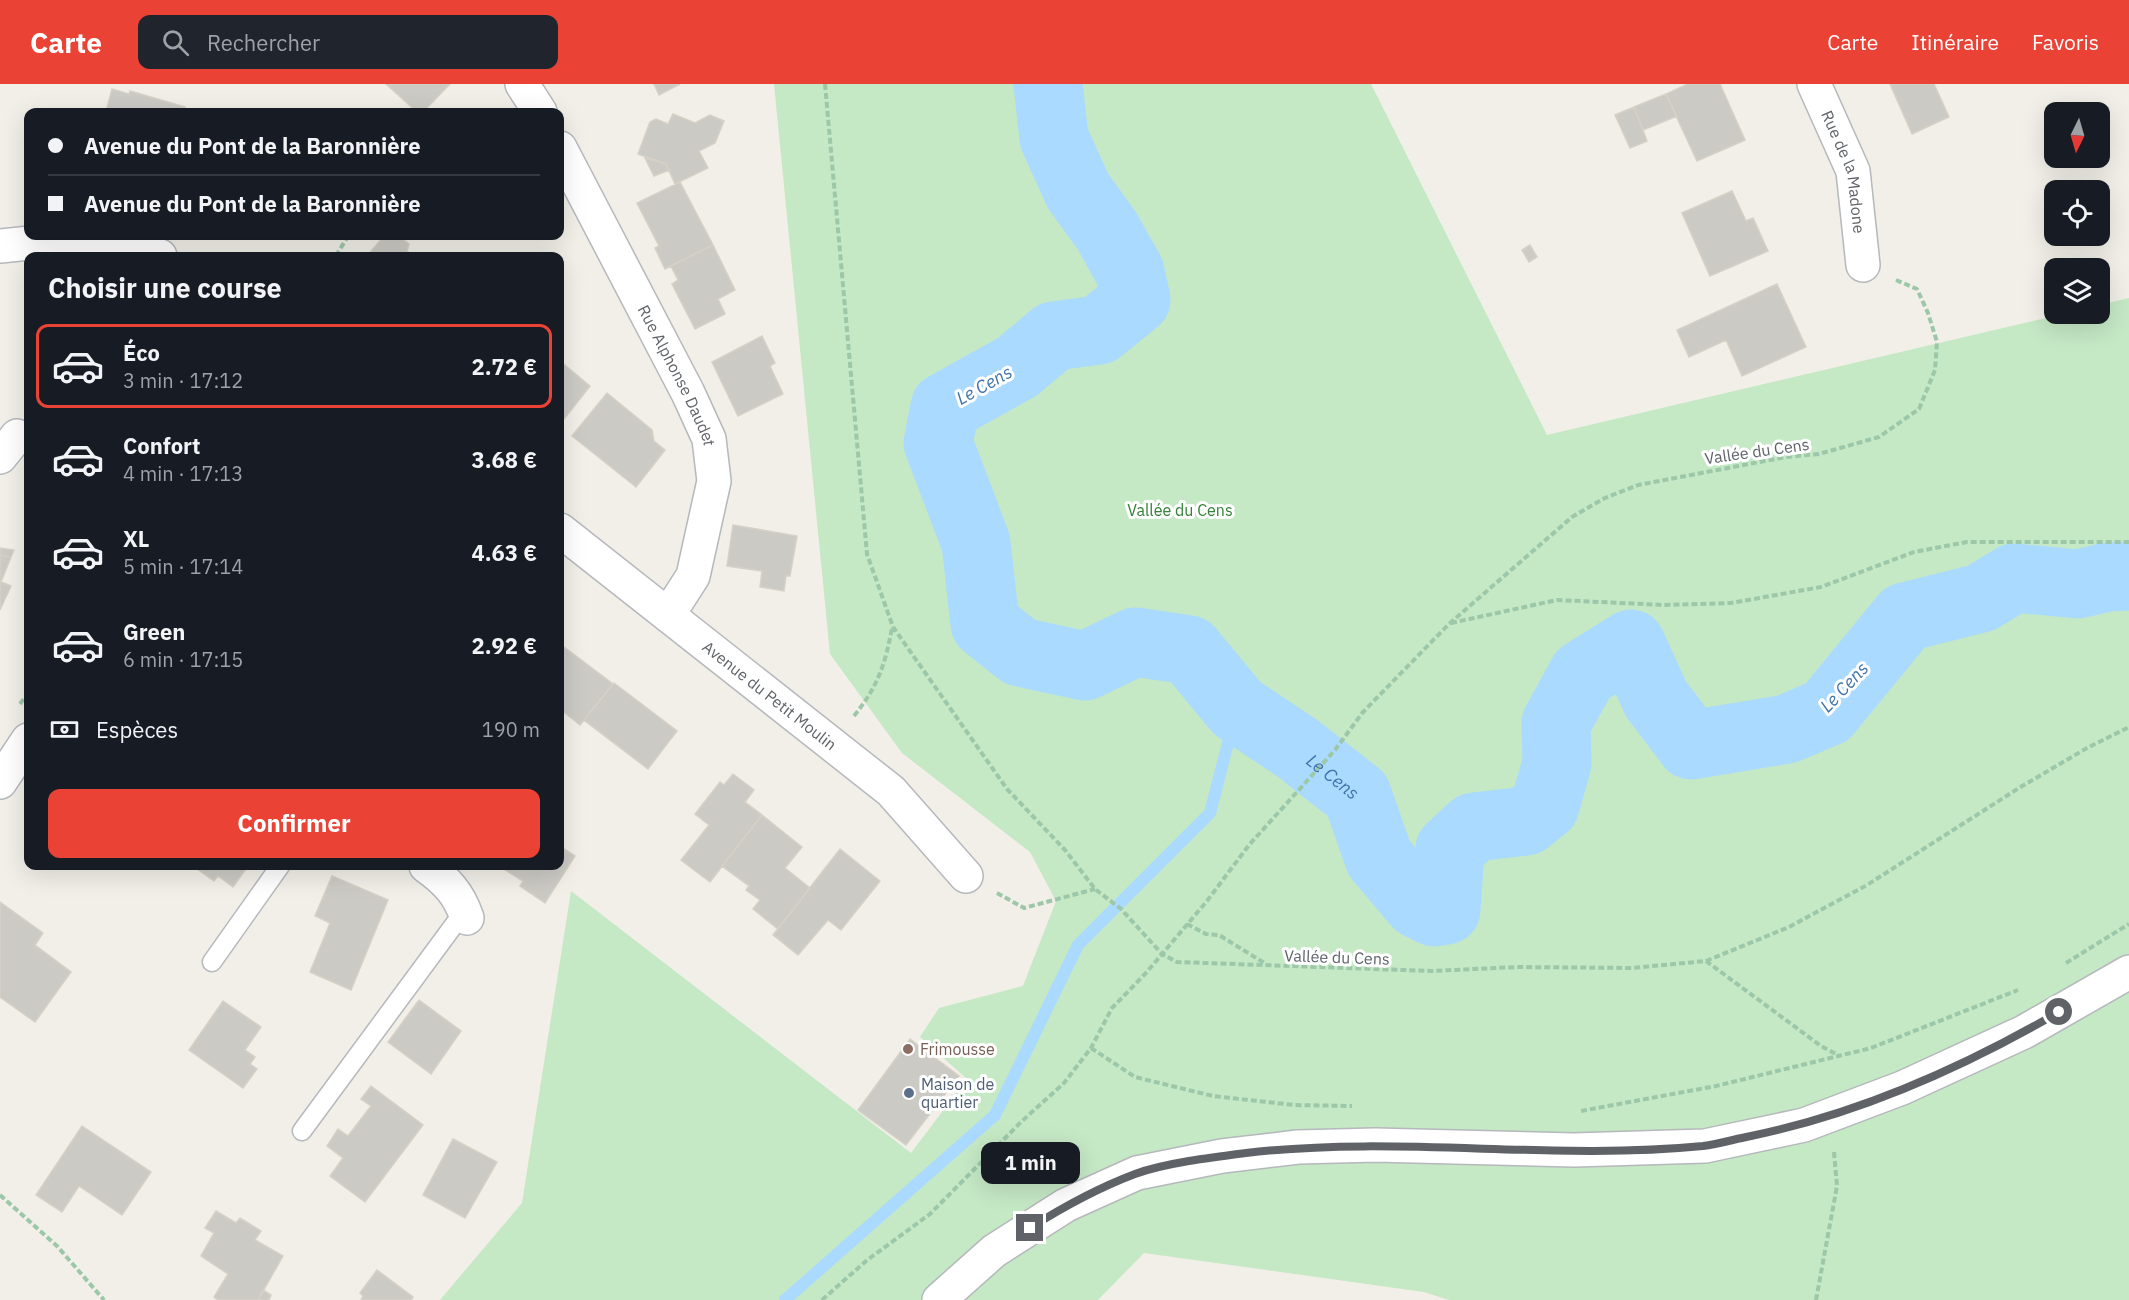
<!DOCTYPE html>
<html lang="fr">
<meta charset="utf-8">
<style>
body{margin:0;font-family:"IBM Plex Sans",sans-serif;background:#20242c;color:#f1f3f6;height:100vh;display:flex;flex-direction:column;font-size:22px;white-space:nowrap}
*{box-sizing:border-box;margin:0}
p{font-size:20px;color:#9ea1a6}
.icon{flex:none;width:33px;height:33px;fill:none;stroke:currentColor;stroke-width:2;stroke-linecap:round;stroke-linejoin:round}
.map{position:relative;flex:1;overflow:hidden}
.sheet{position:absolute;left:24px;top:168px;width:540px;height:618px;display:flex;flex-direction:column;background:#171b24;border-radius:12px;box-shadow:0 6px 24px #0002}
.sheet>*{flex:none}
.guide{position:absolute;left:24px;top:24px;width:540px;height:132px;border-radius:12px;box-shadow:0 6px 24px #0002;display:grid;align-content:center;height:132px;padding:0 24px;background:#171b24}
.needle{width:39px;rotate:185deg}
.controls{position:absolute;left:2044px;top:18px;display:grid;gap:12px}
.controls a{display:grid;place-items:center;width:66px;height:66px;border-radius:12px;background:#171b24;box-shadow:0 6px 24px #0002;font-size:30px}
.end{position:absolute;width:27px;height:27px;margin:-14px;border:8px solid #5f6368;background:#fff;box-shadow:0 0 0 3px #fff}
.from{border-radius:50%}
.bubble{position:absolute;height:42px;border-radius:12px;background:#171b24;box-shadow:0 6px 24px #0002;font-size:20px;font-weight:700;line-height:42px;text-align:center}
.guide b{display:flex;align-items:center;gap:21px;height:57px;font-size:22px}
.guide b+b{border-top:2px solid #363941}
.guide i{width:15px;height:15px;background:#f1f3f6}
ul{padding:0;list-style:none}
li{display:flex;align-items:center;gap:18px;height:84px;margin:0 12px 9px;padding:0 12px;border:3px solid transparent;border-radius:12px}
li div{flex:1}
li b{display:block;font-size:22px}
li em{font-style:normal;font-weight:700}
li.current{border-color:#ea4335}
li>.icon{width:54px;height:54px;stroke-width:1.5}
h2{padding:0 24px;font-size:27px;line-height:72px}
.pay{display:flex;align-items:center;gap:15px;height:66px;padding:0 24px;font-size:22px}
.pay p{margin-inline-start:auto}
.button{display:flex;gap:12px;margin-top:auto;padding:12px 24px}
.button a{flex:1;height:69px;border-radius:12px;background:#ea4335;color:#fff;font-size:24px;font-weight:700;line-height:69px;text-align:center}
header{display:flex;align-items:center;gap:36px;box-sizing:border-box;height:84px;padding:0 30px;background:#ea4335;color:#fff}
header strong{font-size:28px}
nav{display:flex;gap:33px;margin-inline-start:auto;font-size:21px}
.search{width:420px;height:54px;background:#20242c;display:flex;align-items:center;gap:15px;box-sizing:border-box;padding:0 21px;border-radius:12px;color:#9ea1a6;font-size:22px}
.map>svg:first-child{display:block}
.green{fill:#c5e8c5}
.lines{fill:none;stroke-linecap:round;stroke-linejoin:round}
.stream{stroke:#aadaff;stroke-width:12}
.river{stroke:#aadaff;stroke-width:69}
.building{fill:#cccac5;stroke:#d6d1c6;stroke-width:1.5}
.service-casing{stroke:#b5b8bc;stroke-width:21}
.minor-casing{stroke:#b5b8bc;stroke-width:36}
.tertiary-casing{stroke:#b5b8bc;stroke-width:36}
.path{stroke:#9cc7a9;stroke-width:4;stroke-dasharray:6 3;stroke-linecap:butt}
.service{stroke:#fff;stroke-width:18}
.minor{stroke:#fff;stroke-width:33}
.tertiary{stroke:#fff;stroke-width:33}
.route{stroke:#5f6368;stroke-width:8}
.education-dot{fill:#8d6e63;stroke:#fff;stroke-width:2}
.service-dot{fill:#5c6f8a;stroke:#fff;stroke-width:2}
.labels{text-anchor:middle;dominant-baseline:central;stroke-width:6;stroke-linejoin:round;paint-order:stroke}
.street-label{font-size:16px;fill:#5f6368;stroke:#fff}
.park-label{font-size:16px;fill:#348238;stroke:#fff}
.education-label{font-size:16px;fill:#785e54;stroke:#fff;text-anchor:start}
.service-label{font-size:16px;fill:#4e5e75;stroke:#fff;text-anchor:start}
.water-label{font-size:18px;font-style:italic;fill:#4174aa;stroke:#fff}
</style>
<header>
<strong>Carte</strong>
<div class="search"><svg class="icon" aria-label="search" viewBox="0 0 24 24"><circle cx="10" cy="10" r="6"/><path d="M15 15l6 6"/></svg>Rechercher</div>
<nav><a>Carte</a><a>Itinéraire</a><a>Favoris</a></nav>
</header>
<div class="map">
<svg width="2129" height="1216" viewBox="0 0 2129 1216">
<rect width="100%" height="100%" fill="#f1efe8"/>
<!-- green -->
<path class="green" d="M774,0H1371L1547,351L2063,230H2100V221L2129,214V1216H1449L1424,1208L1144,1169L1098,1216H440L522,1119L571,807L911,1069L967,995L920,953L939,924L1023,902L1056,817L1030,768L902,669L830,570Z"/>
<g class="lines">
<!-- stream -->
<path class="stream" d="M785,1216L995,1031L1078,861L1210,729L1237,624"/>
<!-- river -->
<path class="river" id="s1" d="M1048,0L1054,54L1078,107L1107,147L1130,188L1136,216L1099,246L1054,252L1017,283L945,323L938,359L976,459L985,540L1020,568L1085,582L1135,558L1189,566L1237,624L1297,664L1357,711L1379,774L1418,820L1434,828L1446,826L1450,765L1474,743L1526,737L1545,722L1557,679L1556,639L1583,590L1631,560L1656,615L1691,661L1787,645L1827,628L1905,533L1981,514L2014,494L2078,500L2108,493L2129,492"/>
</g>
<!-- building -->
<path class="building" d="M386,0H450L423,28H417Z
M654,0H680L659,11Z
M1688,0H1720L1745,56L1697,77L1666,10Z
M1890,0H1934L1949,33L1912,50Z
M112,5L129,10L130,7L185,23L184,26L183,28H106Z
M1666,10L1677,32L1643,46L1634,23Z
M1634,23L1647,57L1630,64L1615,31Z
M673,30L695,39L710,31L724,37L715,59L699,67L708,84L675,100L666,80L638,70L650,38L656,35L668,40Z
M645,74L666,80L669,86L654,92Z
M680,98L713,161L665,185L655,164L659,162L637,119Z
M1732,107L1746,137L1753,134L1768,167L1710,192L1682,129Z
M384,152H399L409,160L407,167L414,172H367Z
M713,161L735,206L718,215L725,230L695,245L672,200L678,196L671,182Z
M1530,161L1537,173L1529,178L1522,166Z
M1777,200L1806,263L1742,292L1726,256L1689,273L1677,246Z
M762,252L775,279L770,282L783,310L738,332L712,278Z
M560,277L590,302L560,340Z
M607,309L652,346L654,357L665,366L636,403L572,352Z
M733,441L797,452L790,492H786L784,507L760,503L762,487L727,482Z
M0,464L14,466L11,473L0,471Z
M0,471L11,473L1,498L11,502L0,526Z
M560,560L613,600L580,641L560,625Z
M614,599L677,647L648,685L584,636Z
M733,690L754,706L745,718L762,731L710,798L681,776L709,741L695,730L720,698L724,701Z
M762,731L802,763L785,784L810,804L778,845L753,825L760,816L746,806L749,802L722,782Z
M560,762L575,772L545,819L520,802L523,797L499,782H560Z
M840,765L880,797L841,846L828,836L798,871L773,851Z
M193,782H248L233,803L218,792L214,797Z
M332,792L388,816L351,906L310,888L330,839L315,832Z
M0,818L43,849L35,861L71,888L35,938L0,913Z
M419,916L461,947L431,990L388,958Z
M223,917L261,943L245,966L255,973L250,980L257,985L243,1004L189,966Z
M910,955L959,992L906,1061L858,1026Z
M371,1002L423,1041L365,1118L330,1092L343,1074L327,1062L338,1045L348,1052L371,1022L361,1015Z
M82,1042L151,1088L122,1131L79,1102L62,1128L36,1111Z
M453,1055L497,1078L465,1134L423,1111Z
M216,1127L236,1139L240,1134L261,1147L255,1156L283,1172L258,1216H218L214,1213L228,1190L201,1172L214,1149L205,1144Z
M377,1186L413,1213L411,1216H361L363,1212L360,1209Z
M263,1206L271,1211L269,1216H258Z"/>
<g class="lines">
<!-- service casing -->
<g class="service-casing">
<path id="service" d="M212,878L280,782
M302,1047L465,826"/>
</g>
<!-- minor casing -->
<g class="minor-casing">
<g id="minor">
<path d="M522,0L540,28"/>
<path id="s2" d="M1814,0L1853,87L1863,181"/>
<path id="s3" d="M560,64L688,309L709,355L714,397L693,492L668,531"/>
<path d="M0,162L58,156L142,167L160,172"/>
<path d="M0,373L17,352"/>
<path id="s4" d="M560,446L891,707L966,792"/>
<path d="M0,698L28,656"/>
<path d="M426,782C447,797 459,810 467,834"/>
</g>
</g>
<!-- tertiary casing -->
<g class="tertiary-casing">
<path id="tertiary" d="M939,1216L994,1167L1066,1121L1137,1089L1222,1072L1298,1063L1375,1061L1574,1066L1705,1062L1804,1041L1902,1004L2024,948L2129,888"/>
</g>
<!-- path -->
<path class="path" d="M825,0L867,470L893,543L1007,705L1065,766L1095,805L1121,825L1162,870L1177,878L1432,887L1517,883L1632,884L1706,877L1789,843L1867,801L2019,704L2087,664L2129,643
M336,172L348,152
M1451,539L1557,516L1664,521L1731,519L1821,503L1914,468L1967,458H2129
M20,620L28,609
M854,632C878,602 885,581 892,544
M997,809L1024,824L1095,805
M1187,840L1206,850L1219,851L1266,880
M1706,877L1821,962L1838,971
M2066,879L2129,840
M1091,964L1135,993L1213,1012L1294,1021L1352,1022
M1581,1027L1716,1002L1871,964L2018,906
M0,1111L57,1162L104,1216
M822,1216L866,1177L930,1130L1021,1038L1064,999L1091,964L1112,924L1146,889L1207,817L1249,761L1335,666L1363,628L1449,540L1572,433L1605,414L1638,401L1786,373L1819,370L1879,353L1919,325L1935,286L1937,258L1928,229L1917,205L1896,196
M1816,1216L1837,1102L1834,1068"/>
<!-- service -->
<use href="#service" class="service"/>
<!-- minor -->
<use href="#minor" class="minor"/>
<!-- tertiary -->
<use href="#tertiary" class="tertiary"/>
</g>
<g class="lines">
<!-- route -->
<path class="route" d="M1030,1144C1063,1123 1098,1104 1135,1090C1165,1079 1214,1073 1246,1069C1398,1051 1551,1077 1703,1062C1719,1060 1735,1055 1751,1052C1858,1030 1964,983 2059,928"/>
</g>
<!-- markers -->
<circle class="education-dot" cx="908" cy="965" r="6"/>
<circle class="service-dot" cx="909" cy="1009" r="6"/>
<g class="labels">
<!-- street labels -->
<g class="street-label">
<text stroke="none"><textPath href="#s2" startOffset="94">Rue de la Madone</textPath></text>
<text stroke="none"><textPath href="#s3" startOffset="256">Rue Alphonse Daudet</textPath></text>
<text transform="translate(1757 367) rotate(-8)">Vallée du Cens</text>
<text stroke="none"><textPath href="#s4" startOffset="267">Avenue du Petit Moulin</textPath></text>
<text transform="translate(1337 873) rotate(2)">Vallée du Cens</text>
</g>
<!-- park labels -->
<g class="park-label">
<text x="1180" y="426">Vallée du Cens</text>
</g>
<!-- education labels -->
<g class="education-label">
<text x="920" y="965">Frimousse</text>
</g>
<!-- service labels -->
<g class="service-label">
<text x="921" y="1000">Maison de<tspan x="921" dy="18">quartier</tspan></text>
</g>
<!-- water labels -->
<g class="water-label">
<text transform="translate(984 301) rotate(-29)">Le Cens</text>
<text transform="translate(1844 603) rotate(-47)">Le Cens</text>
<text stroke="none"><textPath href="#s1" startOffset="1101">Le Cens</textPath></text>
</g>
</g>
</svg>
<div class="controls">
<a><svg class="needle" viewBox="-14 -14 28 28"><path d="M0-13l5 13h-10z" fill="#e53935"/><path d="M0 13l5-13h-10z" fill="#9ea1a6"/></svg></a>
<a><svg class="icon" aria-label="locate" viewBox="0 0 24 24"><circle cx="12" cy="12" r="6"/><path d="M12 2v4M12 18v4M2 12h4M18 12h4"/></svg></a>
<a><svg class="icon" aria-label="layers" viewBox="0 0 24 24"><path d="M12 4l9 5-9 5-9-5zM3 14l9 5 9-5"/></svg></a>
</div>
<i class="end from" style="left:2059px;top:928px"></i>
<i class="end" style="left:1030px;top:1144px"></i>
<div class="bubble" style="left:981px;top:1058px;width:99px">1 min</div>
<div class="guide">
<b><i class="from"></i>Avenue du Pont de la Baronnière</b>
<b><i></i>Avenue du Pont de la Baronnière</b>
</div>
<section class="sheet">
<h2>Choisir une course</h2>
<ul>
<li class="current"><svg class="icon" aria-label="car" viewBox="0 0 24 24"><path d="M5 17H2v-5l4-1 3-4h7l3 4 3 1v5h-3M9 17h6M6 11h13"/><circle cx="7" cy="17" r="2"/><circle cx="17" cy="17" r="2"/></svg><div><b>Éco</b><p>3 min · 17:12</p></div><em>2.72 €</em></li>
<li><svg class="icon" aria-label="car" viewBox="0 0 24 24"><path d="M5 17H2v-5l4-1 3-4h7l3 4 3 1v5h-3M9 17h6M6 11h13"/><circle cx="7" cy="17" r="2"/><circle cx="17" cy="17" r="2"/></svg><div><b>Confort</b><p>4 min · 17:13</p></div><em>3.68 €</em></li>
<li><svg class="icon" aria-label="car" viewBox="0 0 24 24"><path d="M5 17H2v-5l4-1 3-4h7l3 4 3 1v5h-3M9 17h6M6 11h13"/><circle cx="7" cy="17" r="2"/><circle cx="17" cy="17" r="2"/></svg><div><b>XL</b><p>5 min · 17:14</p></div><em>4.63 €</em></li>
<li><svg class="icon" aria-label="car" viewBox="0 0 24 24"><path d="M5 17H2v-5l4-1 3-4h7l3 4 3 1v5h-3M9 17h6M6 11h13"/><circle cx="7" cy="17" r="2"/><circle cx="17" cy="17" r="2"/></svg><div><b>Green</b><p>6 min · 17:15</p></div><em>2.92 €</em></li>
</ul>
<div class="pay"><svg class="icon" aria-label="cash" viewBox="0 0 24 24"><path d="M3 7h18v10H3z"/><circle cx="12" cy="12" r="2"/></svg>Espèces<p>190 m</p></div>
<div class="button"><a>Confirmer</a></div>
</section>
</div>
